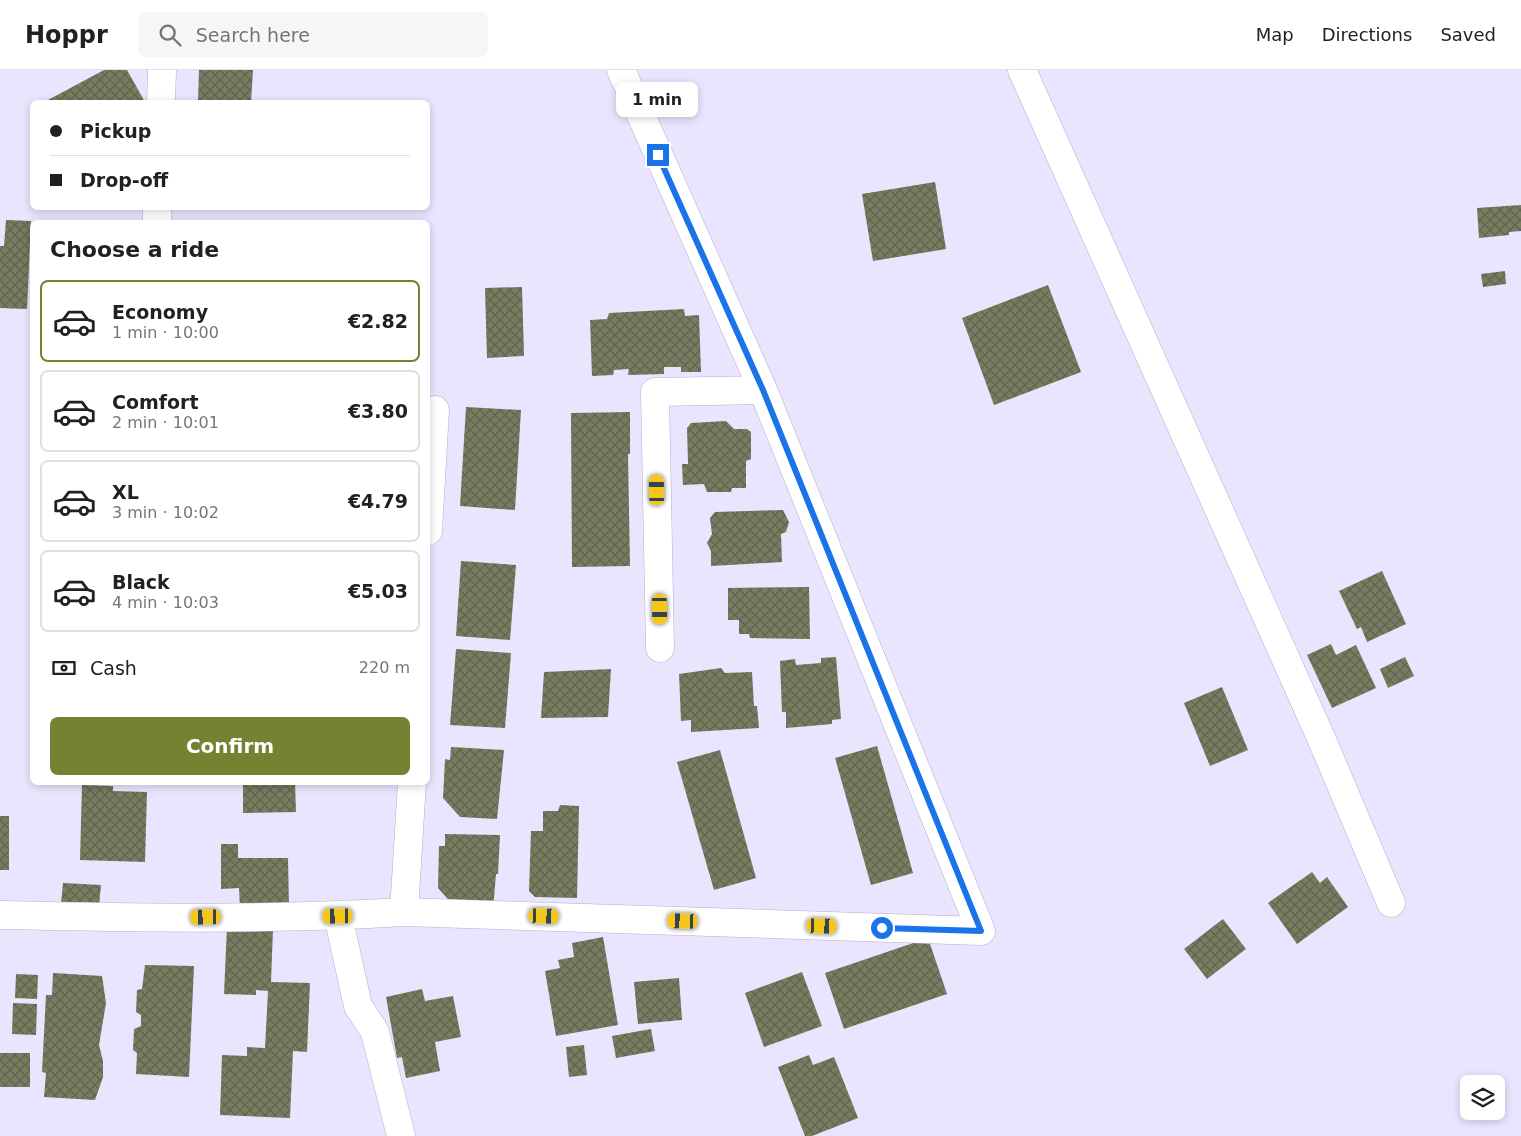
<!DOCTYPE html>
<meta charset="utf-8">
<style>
body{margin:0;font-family:"DejaVu Sans",sans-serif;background:#f6f6f6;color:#202124;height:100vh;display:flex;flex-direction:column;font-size:19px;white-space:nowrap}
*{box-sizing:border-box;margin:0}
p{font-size:16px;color:#757577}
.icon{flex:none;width:28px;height:28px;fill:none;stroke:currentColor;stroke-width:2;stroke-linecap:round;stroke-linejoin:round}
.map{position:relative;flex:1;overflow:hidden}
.drawer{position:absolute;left:30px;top:150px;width:400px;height:565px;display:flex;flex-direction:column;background:#fff;border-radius:8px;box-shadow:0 2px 8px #0003}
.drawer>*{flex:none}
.guide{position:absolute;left:30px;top:30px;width:400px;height:110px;border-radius:8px;box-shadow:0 2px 8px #0003;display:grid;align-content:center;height:110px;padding:0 20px;background:#fff}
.fabs{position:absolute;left:1460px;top:1005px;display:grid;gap:10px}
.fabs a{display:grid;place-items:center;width:45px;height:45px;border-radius:8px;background:#fff;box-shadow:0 2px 8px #0003;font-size:25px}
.end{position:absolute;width:22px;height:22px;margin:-11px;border:6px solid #1a73e8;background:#fff;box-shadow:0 0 0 2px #fff}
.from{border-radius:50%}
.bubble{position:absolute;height:35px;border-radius:8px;background:#fff;box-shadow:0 2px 8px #0003;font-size:16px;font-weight:600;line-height:35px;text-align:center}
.car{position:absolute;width:15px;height:30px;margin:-15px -8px;border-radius:6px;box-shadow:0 0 4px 1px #0007;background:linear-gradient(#f5c518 24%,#345 0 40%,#f5c518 0 76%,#345 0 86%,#f5c518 0)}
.guide b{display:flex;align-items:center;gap:18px;height:48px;font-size:19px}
.guide b+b{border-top:1px solid #e0e0e0}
.guide i{width:12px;height:12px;background:#202124}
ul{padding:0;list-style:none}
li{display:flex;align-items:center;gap:15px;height:82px;margin:0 10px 8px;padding:0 10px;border:2px solid #e0e0e0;border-radius:8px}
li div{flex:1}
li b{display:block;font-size:19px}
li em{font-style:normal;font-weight:600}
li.on{border-color:#748331}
li>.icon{width:45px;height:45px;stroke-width:1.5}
h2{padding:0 20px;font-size:22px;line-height:60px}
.pay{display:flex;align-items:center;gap:12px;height:55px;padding:0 20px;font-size:19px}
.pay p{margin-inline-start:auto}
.action{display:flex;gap:10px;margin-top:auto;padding:10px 20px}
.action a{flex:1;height:58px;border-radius:8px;background:#748331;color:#fff;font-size:20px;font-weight:600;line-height:58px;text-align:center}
header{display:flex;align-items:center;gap:30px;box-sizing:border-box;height:70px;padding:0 25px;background:#fff;border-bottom:1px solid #e0e0e0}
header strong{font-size:24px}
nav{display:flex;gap:28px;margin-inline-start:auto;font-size:18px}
.search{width:350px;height:45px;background:#f6f6f6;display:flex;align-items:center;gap:12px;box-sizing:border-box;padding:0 18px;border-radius:8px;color:#757577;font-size:19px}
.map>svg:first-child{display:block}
.building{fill:url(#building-cross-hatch)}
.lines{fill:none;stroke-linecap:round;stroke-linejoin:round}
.street-casing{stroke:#b5aecc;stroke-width:29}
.street{stroke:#fff;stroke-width:28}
.route{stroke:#1a73e8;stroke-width:6}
</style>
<header>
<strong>Hoppr</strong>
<div class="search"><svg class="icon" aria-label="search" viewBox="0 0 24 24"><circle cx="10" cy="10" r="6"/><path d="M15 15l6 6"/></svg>Search here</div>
<nav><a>Map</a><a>Directions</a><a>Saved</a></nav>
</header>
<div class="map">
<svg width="1521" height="1066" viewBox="0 0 1521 1066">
<defs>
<pattern id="building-cross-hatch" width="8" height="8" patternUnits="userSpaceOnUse" patternTransform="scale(1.25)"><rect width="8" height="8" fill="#767d60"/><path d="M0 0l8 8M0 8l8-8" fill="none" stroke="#60654f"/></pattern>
</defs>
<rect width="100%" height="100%" fill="#eae4fe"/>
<!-- building -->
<path class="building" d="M104,0H127L145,32H49L48,30Z
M199,0H253L251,32H198Z
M935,112L946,179L873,191L862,124Z
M1521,135V161L1509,162V165L1479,168L1477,138Z
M6,150L31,151L27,239L0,238V176H4Z
M1505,201L1506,214L1483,217L1481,204Z
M1048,215L1081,302L994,335L962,248Z
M522,217L524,286L487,288L485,218Z
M684,239L685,246L699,245L701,302H681V297H664V304L628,305L629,299L614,300L613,305L592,306L590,250L607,249L609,243Z
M466,337L521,340L515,440L460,436Z
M630,342V384H628L630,496L572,497L571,343Z
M726,351L734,359H747L751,362V389L746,391V418H732L731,422H707L704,414L683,415L682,394H688L687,358L691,353Z
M783,440L789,452L786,462L781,464L782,492L711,496V481L707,473L712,464L710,448L715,442Z
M461,491L516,495L510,570L456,566Z
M1382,501L1406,554L1367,572L1361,557L1357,559L1339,521Z
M809,517L810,569L750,568L749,564H739V550H728V518Z
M1331,574L1336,585L1356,575L1376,618L1332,638L1307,585Z
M456,579L511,583L505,658L450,655Z
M836,587L841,649L832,650V654L786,658V642H782L780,591L795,589L796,595L821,593V588Z
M1405,587L1414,606L1388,618L1380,599Z
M721,598L725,603L752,602L754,636H757L759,658L691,662V650L681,651L679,604Z
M611,599L608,647L541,648L544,602Z
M1222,617L1248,680L1210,696L1184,633Z
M877,676L913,803L871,815L835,688Z
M451,677L504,680L497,749L460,747L443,728L445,689L450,690Z
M720,680L756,808L714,820L677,692Z
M243,712H295L296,742L243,743Z
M82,715L113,716V721L147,722L145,792L80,790Z
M560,735L579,736L577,828L535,827L529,821L531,761H543V741H558Z
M0,746H9V800H0Z
M445,764L500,765L498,804H496L493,839L456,838L438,818L439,776H445Z
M221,774H238V788H288L289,838L240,839L239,818L221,819Z
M1312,802L1320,813L1327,807L1348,837L1297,874L1268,833Z
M63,813L101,815L99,836L61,834Z
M1223,849L1246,879L1207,909L1184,879Z
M227,857L273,859L271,912L310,913L307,982L293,981L290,1048L220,1045L222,985L247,986V977L265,978L268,921L256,920V925L224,924Z
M603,867L618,955L556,966L545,901L560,898L558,890L574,887L572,873Z
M928,868L947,924L844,959L825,903Z
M145,895L194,896L189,1007L136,1004L137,983L133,980L134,959L141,956V945L136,942L137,920L142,919Z
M802,902L822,956L764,977L745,923Z
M53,903L102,906L106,933L99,975L103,991V1007L95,1030L44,1027L46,1003L42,1002L46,925H52Z
M16,904L38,905L37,929L15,928Z
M679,908L682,950L638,954L634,912Z
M422,919L425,931L453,926L461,967L435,972L440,1001L406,1008L402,987L397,988L386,927Z
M13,933L37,934L36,965L12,964Z
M651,959L655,981L616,988L612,966Z
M584,975L587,1005L569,1007L566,977Z
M0,983H30V1017H0Z
M809,985L813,995L834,987L858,1048L812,1066H805L778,997Z"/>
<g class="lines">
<!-- street casing -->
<g class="street-casing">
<path id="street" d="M1022,0L1322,670L1391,833
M161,32L162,0
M157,152V138
M428,461L435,340
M660,578L655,322L763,320
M404,842L412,712
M0,845C135,848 270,850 404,842L981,861L763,320L621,0
M338,846L358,936L375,962L401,1066"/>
</g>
<!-- street -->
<use href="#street" class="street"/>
</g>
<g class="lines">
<!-- route -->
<path class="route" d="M658,85L763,320L981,861L882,858"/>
</g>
</svg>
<div class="fabs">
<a><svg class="icon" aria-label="layers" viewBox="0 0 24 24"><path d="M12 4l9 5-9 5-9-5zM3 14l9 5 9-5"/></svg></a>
</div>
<i class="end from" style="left:882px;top:858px"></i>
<i class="end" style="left:658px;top:85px"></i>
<div class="bubble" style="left:616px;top:12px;width:82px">1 min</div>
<i class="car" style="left:657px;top:420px;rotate:359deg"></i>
<i class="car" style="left:660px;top:539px;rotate:179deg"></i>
<i class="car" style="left:338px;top:846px;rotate:269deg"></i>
<i class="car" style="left:544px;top:846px;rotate:92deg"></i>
<i class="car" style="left:206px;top:847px;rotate:269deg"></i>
<i class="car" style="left:683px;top:851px;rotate:272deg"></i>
<i class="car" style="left:822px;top:856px;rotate:92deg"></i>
<div class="guide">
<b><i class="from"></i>Pickup</b>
<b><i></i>Drop-off</b>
</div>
<section class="drawer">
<h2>Choose a ride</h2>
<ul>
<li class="on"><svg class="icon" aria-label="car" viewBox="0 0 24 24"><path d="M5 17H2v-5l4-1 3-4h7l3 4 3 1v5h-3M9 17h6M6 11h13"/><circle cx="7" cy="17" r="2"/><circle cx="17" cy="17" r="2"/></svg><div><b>Economy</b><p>1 min · 10:00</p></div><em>€2.82</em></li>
<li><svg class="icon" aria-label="car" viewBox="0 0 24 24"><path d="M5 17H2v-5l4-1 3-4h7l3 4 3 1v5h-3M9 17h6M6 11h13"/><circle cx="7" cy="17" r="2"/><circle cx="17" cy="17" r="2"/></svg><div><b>Comfort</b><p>2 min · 10:01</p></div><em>€3.80</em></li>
<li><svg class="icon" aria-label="car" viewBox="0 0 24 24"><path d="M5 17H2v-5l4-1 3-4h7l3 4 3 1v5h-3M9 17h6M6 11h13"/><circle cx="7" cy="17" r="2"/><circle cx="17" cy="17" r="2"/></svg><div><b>XL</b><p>3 min · 10:02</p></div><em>€4.79</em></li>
<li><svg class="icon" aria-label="car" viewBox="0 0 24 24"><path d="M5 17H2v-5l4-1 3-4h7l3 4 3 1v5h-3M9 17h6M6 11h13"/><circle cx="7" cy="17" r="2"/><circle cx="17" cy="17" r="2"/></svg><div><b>Black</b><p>4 min · 10:03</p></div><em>€5.03</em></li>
</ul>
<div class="pay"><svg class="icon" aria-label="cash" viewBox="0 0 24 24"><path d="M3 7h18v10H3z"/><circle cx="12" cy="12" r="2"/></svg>Cash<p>220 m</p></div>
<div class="action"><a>Confirm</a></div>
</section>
</div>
